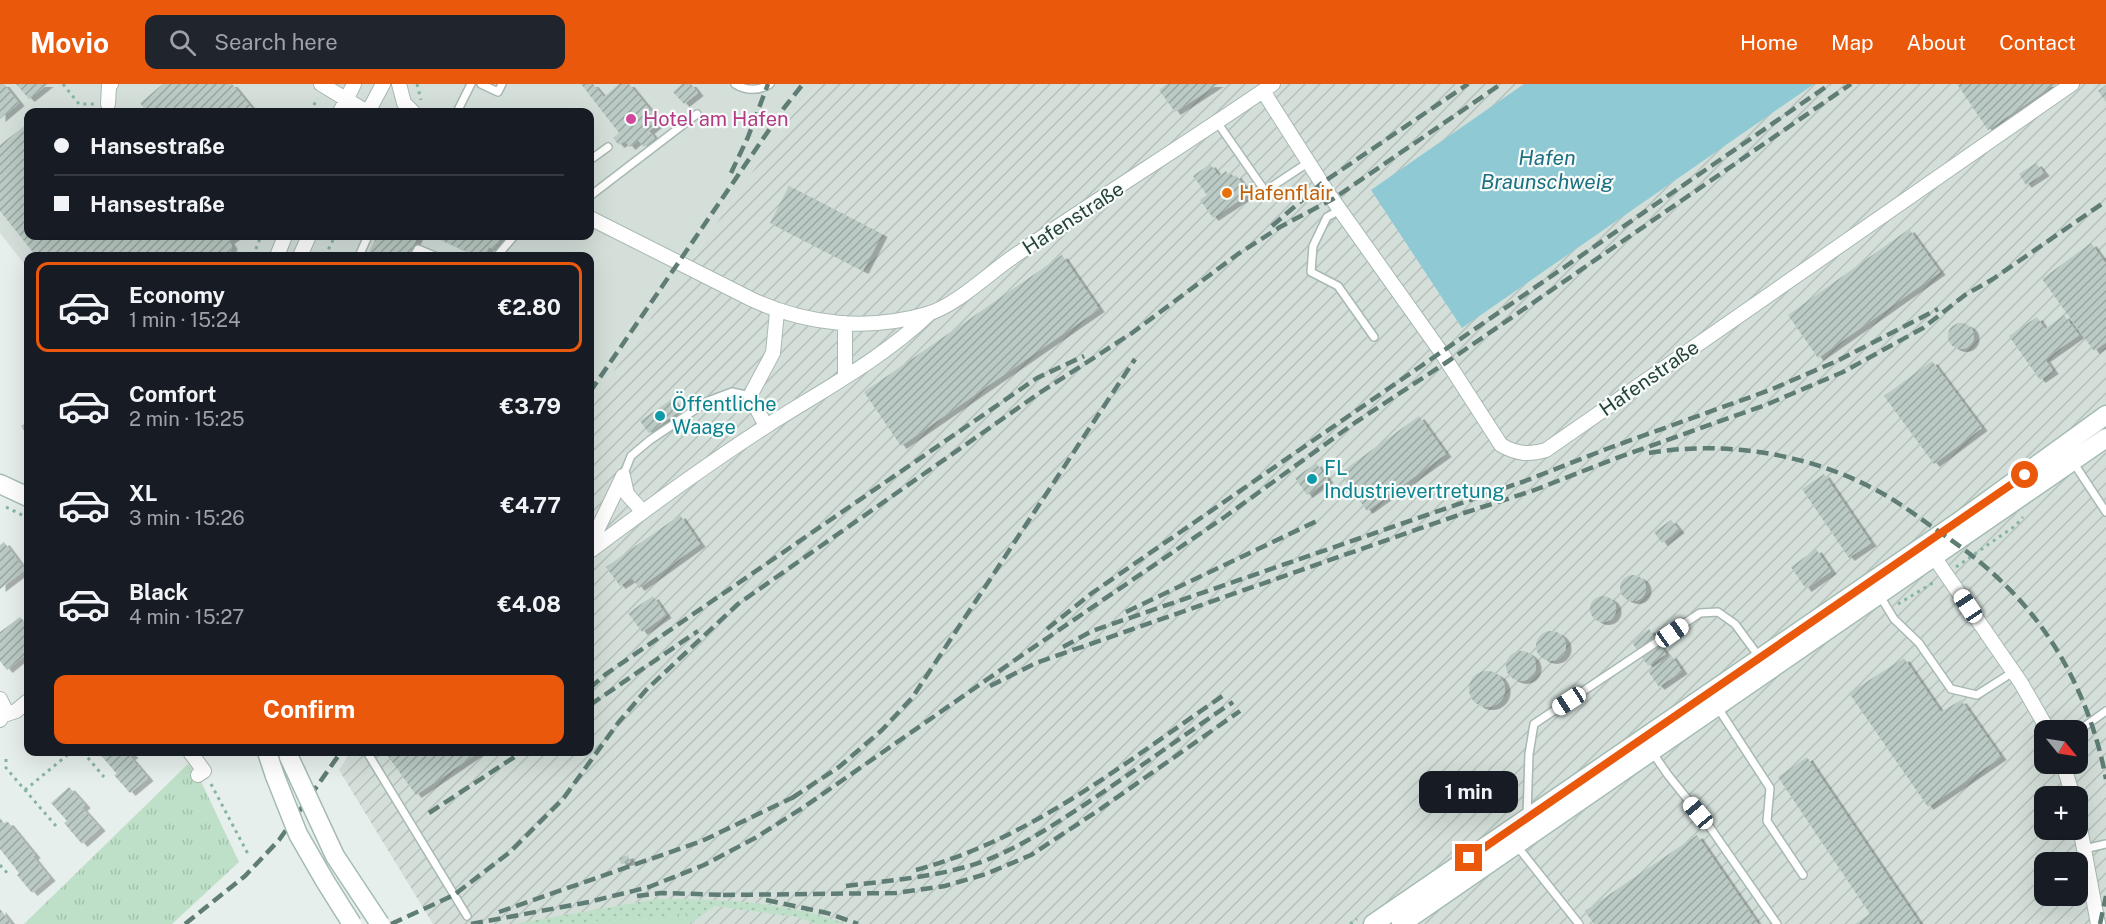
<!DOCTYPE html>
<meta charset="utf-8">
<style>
body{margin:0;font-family:"Public Sans",sans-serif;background:#20242c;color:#f1f3f6;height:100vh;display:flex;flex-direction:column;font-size:22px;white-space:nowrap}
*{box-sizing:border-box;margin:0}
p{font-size:20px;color:#9ea1a6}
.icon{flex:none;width:33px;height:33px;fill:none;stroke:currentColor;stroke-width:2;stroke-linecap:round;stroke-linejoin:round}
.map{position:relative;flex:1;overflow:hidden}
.details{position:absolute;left:24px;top:168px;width:570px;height:504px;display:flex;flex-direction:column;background:#171b24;border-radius:12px;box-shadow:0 6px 24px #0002}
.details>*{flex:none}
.hud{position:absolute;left:24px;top:24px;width:570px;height:132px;border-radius:12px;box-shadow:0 6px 24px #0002;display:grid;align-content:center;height:132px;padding:0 30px;background:#171b24}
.needle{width:39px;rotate:120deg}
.tools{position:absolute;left:2034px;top:636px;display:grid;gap:12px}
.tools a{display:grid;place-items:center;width:54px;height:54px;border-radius:12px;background:#171b24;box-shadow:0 6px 24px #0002;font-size:30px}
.end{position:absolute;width:27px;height:27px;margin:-14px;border:8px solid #ea580c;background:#fff;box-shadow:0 0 0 3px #fff}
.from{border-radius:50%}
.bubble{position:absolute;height:42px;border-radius:12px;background:#171b24;box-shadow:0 6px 24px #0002;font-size:20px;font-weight:700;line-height:42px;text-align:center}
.car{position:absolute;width:18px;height:36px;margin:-18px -9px;border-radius:8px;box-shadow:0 0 4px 2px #0007;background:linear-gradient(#fff 24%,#345 0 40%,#fff 0 76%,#345 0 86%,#fff 0)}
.hud b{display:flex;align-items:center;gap:21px;height:57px;font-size:22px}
.hud b+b{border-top:2px solid #363941}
.hud i{width:15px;height:15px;background:#f1f3f6}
ul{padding:10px 0 0;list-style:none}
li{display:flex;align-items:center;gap:18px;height:90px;margin:0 12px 9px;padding:0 18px;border:3px solid transparent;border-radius:12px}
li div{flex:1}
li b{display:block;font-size:22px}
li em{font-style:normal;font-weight:700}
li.active{border-color:#ea580c}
li>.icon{width:54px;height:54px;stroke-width:1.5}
.action{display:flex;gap:12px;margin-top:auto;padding:12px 30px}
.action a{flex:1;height:69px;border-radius:12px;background:#ea580c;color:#fff;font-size:24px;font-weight:700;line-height:69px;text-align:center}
header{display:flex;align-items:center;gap:36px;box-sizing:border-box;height:84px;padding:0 30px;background:#ea580c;color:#fff}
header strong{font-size:28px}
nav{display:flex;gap:33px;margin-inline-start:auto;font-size:21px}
.search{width:420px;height:54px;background:#20242c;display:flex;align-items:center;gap:15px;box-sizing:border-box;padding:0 21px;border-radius:12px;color:#9ea1a6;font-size:22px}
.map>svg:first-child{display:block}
.built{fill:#d4dfda;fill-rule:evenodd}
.industrial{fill:url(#industrial-furrows);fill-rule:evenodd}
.grass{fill:url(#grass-dots)}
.forest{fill:url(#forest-crowns)}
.park{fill:url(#park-tufts)}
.water{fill:#8ec9d4}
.building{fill:url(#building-hatch);filter:url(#shadow)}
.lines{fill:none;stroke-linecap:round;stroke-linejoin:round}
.lane-casing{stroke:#a8b8b2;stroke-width:10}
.street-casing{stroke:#a8b8b2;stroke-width:16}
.secondary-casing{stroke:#a4bbb3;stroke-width:21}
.path{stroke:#86b3a5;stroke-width:3;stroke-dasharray:3 4.5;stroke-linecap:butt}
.lane{stroke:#fff;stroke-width:7}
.street{stroke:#fff;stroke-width:14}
.secondary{stroke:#fff;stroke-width:18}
.rail{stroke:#5f7d75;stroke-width:4.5;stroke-dasharray:12 6;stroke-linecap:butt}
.secondary-bridge-casing{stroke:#a4bbb3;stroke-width:21;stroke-linecap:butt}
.secondary-bridge{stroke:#fff;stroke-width:18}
.route{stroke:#ea580c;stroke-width:8}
.hotel-dot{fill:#d1479c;stroke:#f7fbf9;stroke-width:2}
.food-dot{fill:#e8710a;stroke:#f7fbf9;stroke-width:2}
.culture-dot{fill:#0f9aa8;stroke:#f7fbf9;stroke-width:2}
.labels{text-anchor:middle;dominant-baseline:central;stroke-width:4.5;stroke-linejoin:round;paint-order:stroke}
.hotel-label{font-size:20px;fill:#b23c85;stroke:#f7fbf9;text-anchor:start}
.food-label{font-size:20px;fill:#c56008;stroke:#f7fbf9;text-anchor:start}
.street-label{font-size:20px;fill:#24423a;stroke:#f7fbf9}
.culture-label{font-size:20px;fill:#0d838f;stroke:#f7fbf9;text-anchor:start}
.water-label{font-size:21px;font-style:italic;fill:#1c6f80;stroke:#f7fbf9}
</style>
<header>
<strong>Movio</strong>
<div class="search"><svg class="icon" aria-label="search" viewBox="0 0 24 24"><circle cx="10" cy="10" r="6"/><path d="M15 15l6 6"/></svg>Search here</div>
<nav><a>Home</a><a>Map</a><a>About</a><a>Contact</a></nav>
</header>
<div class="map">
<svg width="2106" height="840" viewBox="0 0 2106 840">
<defs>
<pattern id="industrial-furrows" width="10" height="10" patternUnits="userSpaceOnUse" patternTransform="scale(1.5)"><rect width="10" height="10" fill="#d4dfda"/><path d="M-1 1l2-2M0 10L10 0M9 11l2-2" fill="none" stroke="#b6c1bc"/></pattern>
<pattern id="grass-dots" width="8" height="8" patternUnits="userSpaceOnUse" patternTransform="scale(1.5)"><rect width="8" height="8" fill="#bfe0c8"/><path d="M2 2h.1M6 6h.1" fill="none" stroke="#a4c1ad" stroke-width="1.8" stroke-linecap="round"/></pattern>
<pattern id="forest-crowns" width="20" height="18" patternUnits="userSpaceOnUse" patternTransform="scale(1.5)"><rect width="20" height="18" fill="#bfe0c8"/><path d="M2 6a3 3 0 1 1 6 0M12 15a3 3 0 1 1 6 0" fill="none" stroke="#a4c1ad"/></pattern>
<pattern id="park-tufts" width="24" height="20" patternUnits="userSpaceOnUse" patternTransform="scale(1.5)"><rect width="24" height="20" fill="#bfe0c8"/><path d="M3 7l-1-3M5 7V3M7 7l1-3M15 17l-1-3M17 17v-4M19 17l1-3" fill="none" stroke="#a4c1ad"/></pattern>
<pattern id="building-hatch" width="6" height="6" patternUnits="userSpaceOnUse" patternTransform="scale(1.5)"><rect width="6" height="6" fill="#bbcac4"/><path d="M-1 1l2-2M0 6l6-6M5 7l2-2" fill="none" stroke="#98a6a0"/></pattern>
<filter id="shadow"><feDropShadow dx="5.5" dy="3" stdDeviation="0" flood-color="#0004"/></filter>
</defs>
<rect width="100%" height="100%" fill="#e6efeb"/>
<!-- built -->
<path class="built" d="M0,0H820L799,21L590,321V172H28V185L0,149ZM28,28H590V152H28Z"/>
<!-- industrial -->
<path class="industrial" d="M820,0H2106V840H433L339,686L351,668H590V321L799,21ZM2044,646H2078V680H2044ZM2044,712H2078V746H2044ZM2044,778H2078V812H2044Z"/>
<!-- grass -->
<path class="grass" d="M657,815C720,815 787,817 846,840H815L797,833L715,822L701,832L675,830L665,835L592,837L588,840H514Z"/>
<!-- forest -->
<path class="forest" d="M688,829L701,832L689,840H588L592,837L665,835L675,830Z"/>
<!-- park -->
<path class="park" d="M188,680L198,691L239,778L172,840H24Z"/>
<!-- water -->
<path class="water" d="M1524,0H1814L1462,244L1371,106Z"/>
<!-- building -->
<path class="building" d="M0,0H4L19,19L0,35Z
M16,0H48L29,15Z
M163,0H232L255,28H147L140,19Z
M581,0H593L604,13L619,0H629L660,38L649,47L655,54L644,63L638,56L630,63L625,57L619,61L613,54L619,49Z
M682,0H691L698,9L684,20L673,8Z
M1167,0H1218L1175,28L1159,6Z
M1957,0H2055L1988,46Z
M2106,1V18L2098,7Z
M28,39V152H236L229,157L232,162L229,172H36L0,127V61Z
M2036,79L2044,89L2026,101L2019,90Z
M1210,80L1219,92L1226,87L1231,94L1236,91L1249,110L1213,134L1200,116L1207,111L1193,92Z
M789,102L882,150L863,187L770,139Z
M1909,145L1940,188L1818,274L1788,231Z
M377,152H418L408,172H367Z
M433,152H503L493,165L489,163L484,172H477Z
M2091,159L2106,180V258L2094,267L2042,195Z
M1062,171L1099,225L901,362L864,308Z
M2064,231L2079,251L2045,275L2053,287L2040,296L2009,252L2037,233L2045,245Z
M1948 252a13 13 0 1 1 26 0a13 13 0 1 1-26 0Z
M1932,277L1982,344L1934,380L1884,312Z
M672,315L680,327L649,349L640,337Z
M1419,332L1446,370L1367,427L1340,389Z
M28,337V352L21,342Z
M1316,379L1328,396L1307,411L1295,394Z
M1824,390L1871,459L1849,474L1802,405Z
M680,431L700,460L639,504L632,494L620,502L606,483Z
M1671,436L1679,446L1662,459L1654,448Z
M4,458L25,486L0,505V461Z
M1816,465L1831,487L1806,505L1791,483Z
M1620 504a13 13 0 1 1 26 0a13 13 0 1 1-26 0Z
M1590 525a13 13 0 1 1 26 0a13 13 0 1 1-26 0Z
M653,512L666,531L642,548L628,529Z
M20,533L24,537L28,534V569L7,586L0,577V548Z
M1649,545L1666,570L1648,582L1631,557Z
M1536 562a15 15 0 1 1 30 0a15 15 0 1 1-30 0Z
M1506 582a15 15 0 1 1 30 0a15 15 0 1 1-30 0Z
M1671,571L1682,587L1659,603L1648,587Z
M1904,574L1941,628L1961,616L2001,673L1928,723L1849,609Z
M1469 605a18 18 0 1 1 36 0a18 18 0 1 1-36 0Z
M98,668H130L133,671L130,673L148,694L130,709L114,691L117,690Z
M385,668H479L416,711Z
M1807,673L1920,840H1855L1870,830L1778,693Z
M69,703L85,721L82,724L100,744L82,760L64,739L67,737L51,719Z
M0,734L4,739L8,738L35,771L33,773L50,794L32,809L17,791L19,789L0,765Z
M1697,751L1758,840H1594L1585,827Z
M628,771L630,778L621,780L619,774Z
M0,825L11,839L9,840H0Z"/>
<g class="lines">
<!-- lane casing -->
<g class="lane-casing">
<path id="lane" d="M481,0L498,8L502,0
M735,0C746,7 759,7 770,0
M457,28L471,0
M1217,38L1265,107L1309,78
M590,76L608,63
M590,112L697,30
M1340,126L1327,133L1313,162L1311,188L1338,202L1374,253
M359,172L368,152
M414,172L418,165L435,172
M497,172L514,152
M2073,378L2106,428
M623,392L631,372L650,356L708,317L732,308L750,312
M1880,512L1894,535L1919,559L1951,605L1977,611L2013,588
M1718,624L1770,704L1767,737L1803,791
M2078,647L2106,627
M367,668L467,832
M1652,668L1668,691L1709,742L1777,840
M1527,731L1529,670L1534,640L1700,529L1718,528L1735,540L1760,574
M1517,762L1579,840
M2084,765L2106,760"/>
</g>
<!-- street casing -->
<g class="street-casing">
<path id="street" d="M321,0L367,28
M399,0L404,19L413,28
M1263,7L1328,109L1441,268L1501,361C1517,370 1528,371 1546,366L2072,0
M108,20L109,2L111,0
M340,28L354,0
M368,28L383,0
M590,134L753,216C807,241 869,247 927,230C955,222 986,192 1010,175C1097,115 1186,60 1273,0
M277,172L285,152
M300,172L309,152
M845,293V239
M766,342L750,312L773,269L777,228
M623,392L627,410L643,428
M590,461L623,392
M590,467C648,424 707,380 768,341C823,306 882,275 929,230
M1930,467L2021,599L2048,646
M0,615L5,625L0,636
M4,631L16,627L28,617
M190,668L204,687L198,691
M2063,680L2073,712
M2078,733L2098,840"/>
</g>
<!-- secondary casing -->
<g class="secondary-casing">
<path id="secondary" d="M0,400L28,413
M267,668L275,692
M1373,840L1957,439L2106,331
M1401,840L2106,354"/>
</g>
<!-- path -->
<path class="path" d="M63,0L79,20H94
M417,0L421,16
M311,28L317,14
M253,172L261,152
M325,172L335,152
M6,423L28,434
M1956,483L2015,442L2023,433
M1898,520L1936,497
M83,668L104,693
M6,675V684L56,742
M211,700L248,770
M25,706L71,668
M0,781L9,791
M1350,840L1357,835"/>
<!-- lane -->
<use href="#lane" class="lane"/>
<!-- street -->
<use href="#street" class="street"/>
<!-- secondary -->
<use href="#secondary" class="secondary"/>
<!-- rail -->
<path class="rail" d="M731,89L748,53L768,0
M1272,142L1322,99L1468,0
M590,308L784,24L803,0
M1649,369C1726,356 1810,370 1878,407C1897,417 1914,430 1931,442C1956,459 1981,477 2002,498C2057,550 2092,621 2106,695
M1126,528L1321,435
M1047,545L1092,509L1830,0
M1063,563L1092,547L1525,397L1609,364L1770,306L1837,277L1938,225
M990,602L1036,579L1464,429L1532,407L1614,375L1768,320L1843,288L1923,244L1965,211L1993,195L2106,117
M590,604L606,590L1037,294L1084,272
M590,621L698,547
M792,714L839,683L882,646L912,614L1135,275
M429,729L522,668
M916,786C1034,754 1128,676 1227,609
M846,802C892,796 940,793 984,777C1021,763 1055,740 1087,719C1136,686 1184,651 1233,618
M723,811L896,809L945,802L986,790L1031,771L1099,726L1240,627
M637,812L661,809L730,811
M766,816L827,829L858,840
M499,828L702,757L798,711
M185,840L245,792L279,756L341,668
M391,840L454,811L510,768L563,715L618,639L646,606L738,520L1038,310L1132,249L1238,170L1280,143L1333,115L1501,0
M471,840L589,818L649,803L704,781L755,754L804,723L1015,576L1226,432L1356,338L1447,278L1851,0
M2100,840L2106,812"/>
<!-- secondary-bridge casing -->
<g class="secondary-bridge-casing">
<path id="secondary-bridge" d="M289,673L335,772L380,840
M275,692L298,750L325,797L352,840"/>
</g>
<!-- secondary-bridge -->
<use href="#secondary-bridge" class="secondary-bridge"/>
</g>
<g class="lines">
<!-- route -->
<path class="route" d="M1469,774L2025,391"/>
</g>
<!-- markers -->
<circle class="hotel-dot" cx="631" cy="35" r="6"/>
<circle class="food-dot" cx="1227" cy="109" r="6"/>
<g class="culture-dot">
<circle cx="660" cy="332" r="6"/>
<circle cx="1312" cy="395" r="6"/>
</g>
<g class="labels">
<!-- hotel labels -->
<g class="hotel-label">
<text x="643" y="35">Hotel am Hafen</text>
</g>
<!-- food labels -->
<g class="food-label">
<text x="1239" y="109">Hafenflair</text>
</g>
<!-- street labels -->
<g class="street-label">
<text transform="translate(1073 134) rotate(-33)">Hafenstraße</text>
<text transform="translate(1649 294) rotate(-35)">Hafenstraße</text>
</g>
<!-- culture labels -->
<g class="culture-label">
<text x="672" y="320">Öffentliche<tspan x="672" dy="23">Waage</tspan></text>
<text x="1324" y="384">FL<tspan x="1324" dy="23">Industrievertretung</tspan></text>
</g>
<!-- water labels -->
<g class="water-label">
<text x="1547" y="73">Hafen<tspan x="1547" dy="24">Braunschweig</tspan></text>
</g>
</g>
</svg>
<div class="tools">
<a><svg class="needle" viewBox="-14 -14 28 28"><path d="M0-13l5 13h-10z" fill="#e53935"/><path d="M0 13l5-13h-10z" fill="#9ea1a6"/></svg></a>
<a>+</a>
<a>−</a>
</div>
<i class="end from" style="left:2025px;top:391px"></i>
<i class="end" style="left:1469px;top:774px"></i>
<div class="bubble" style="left:1419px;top:687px;width:99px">1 min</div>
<i class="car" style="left:1968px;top:522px;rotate:326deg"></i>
<i class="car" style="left:1672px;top:549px;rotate:55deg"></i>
<i class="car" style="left:1569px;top:617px;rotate:237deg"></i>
<i class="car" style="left:1698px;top:729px;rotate:320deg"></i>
<div class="hud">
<b><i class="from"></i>Hansestraße</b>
<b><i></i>Hansestraße</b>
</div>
<section class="details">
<ul>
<li class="active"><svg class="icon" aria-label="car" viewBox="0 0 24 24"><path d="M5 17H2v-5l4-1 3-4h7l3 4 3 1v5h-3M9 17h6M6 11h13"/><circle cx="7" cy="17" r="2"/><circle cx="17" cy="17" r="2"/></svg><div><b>Economy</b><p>1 min · 15:24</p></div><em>€2.80</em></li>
<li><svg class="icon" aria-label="car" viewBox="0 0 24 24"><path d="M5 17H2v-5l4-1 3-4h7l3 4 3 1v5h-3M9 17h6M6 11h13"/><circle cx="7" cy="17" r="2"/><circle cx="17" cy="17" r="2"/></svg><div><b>Comfort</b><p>2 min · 15:25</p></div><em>€3.79</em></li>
<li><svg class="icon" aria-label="car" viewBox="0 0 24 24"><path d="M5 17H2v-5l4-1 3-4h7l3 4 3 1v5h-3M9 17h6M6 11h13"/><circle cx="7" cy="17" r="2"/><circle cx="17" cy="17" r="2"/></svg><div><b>XL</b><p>3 min · 15:26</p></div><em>€4.77</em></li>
<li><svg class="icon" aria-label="car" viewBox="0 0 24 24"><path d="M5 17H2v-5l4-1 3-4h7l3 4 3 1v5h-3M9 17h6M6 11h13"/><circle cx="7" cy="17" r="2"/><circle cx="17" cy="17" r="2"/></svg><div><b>Black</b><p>4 min · 15:27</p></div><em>€4.08</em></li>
</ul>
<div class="action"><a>Confirm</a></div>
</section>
</div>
